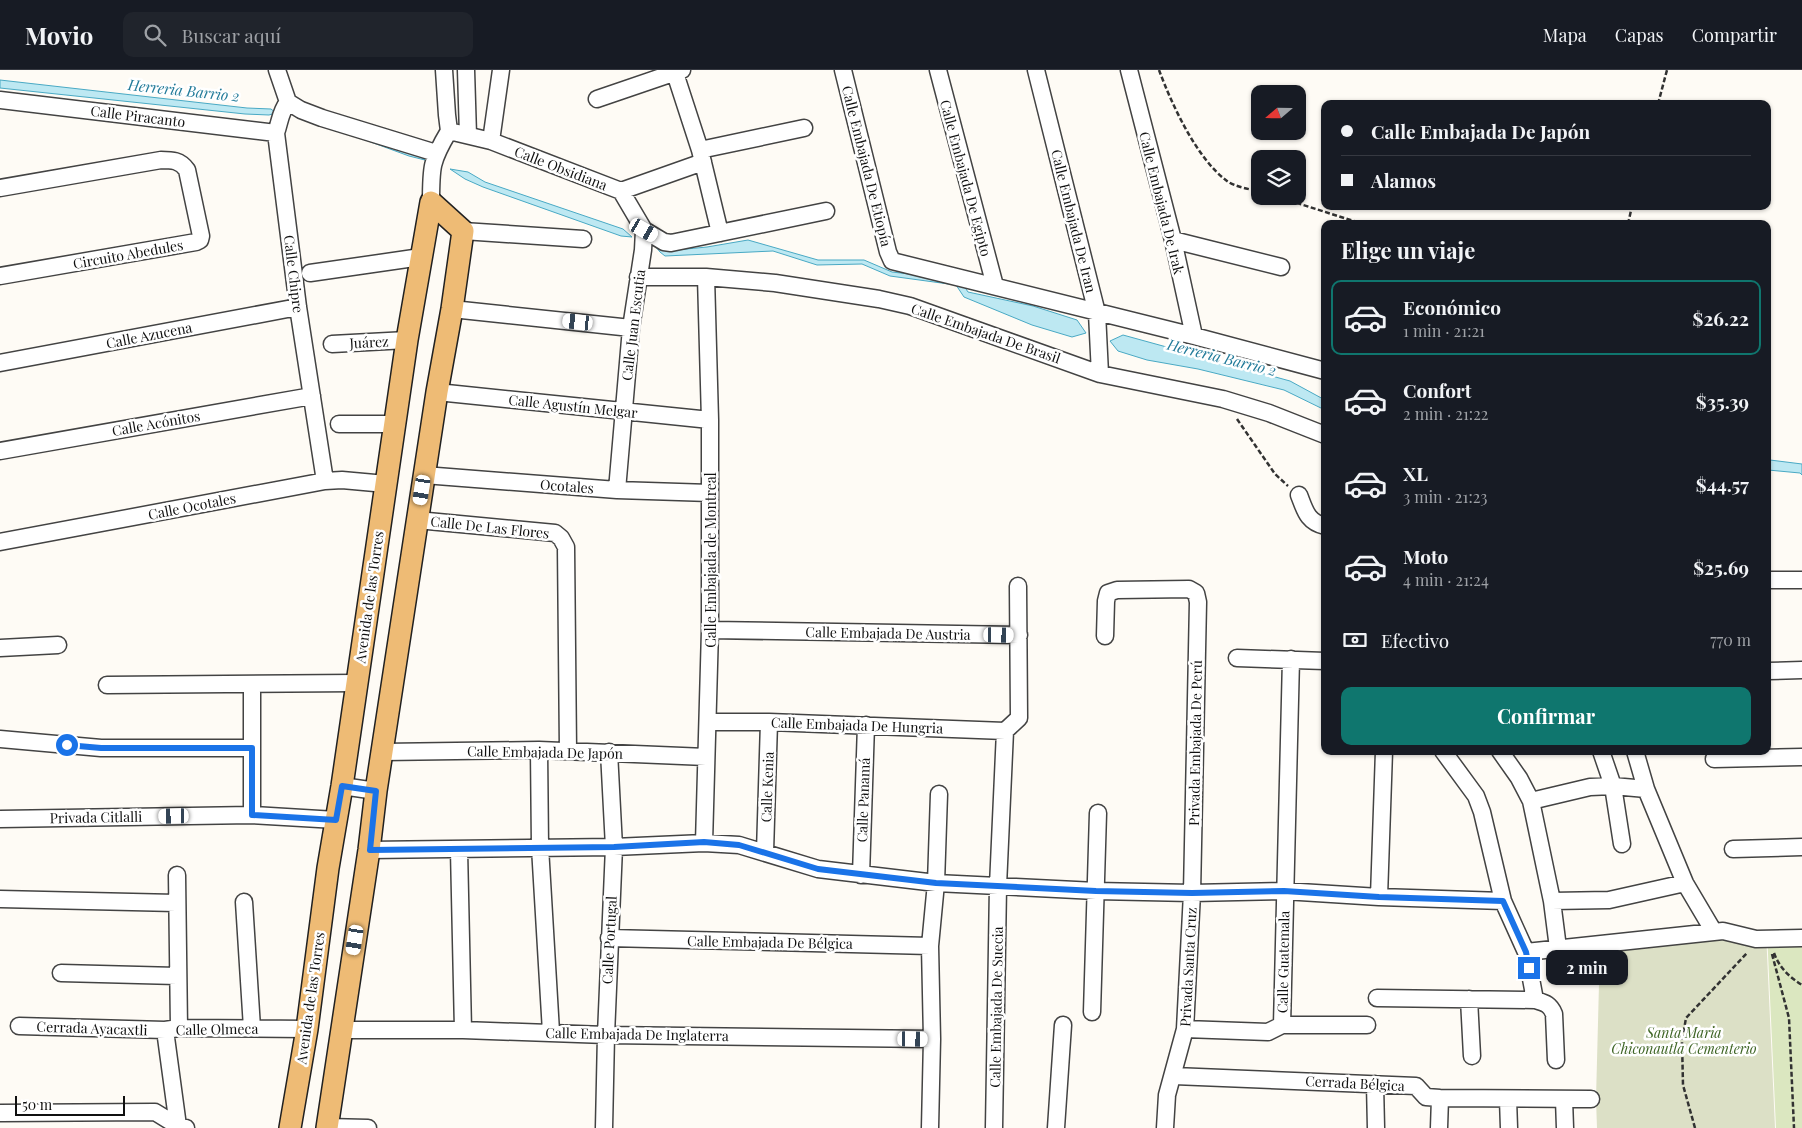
<!DOCTYPE html>
<html lang="es">
<meta charset="utf-8">
<style>
body{margin:0;font-family:"Playfair Display",serif;background:#20242c;color:#f1f3f6;height:100vh;display:flex;flex-direction:column;font-size:19px;white-space:nowrap}
*{box-sizing:border-box;margin:0}
p{font-size:16px;color:#9ea1a6}
.icon{flex:none;width:28px;height:28px;fill:none;stroke:currentColor;stroke-width:2;stroke-linecap:round;stroke-linejoin:round}
.map{position:relative;flex:1;overflow:hidden}
.side{position:absolute;left:1321px;top:150px;width:450px;height:535px;display:flex;flex-direction:column;background:#171b24;border-radius:10px;box-shadow:0 1px 4px #0004}
.side>*{flex:none}
.hud{position:absolute;left:1321px;top:30px;width:450px;height:110px;border-radius:10px;box-shadow:0 1px 4px #0004;display:grid;align-content:center;height:110px;padding:0 20px;background:#171b24}
.needle{width:32px;rotate:250deg}
.controls{position:absolute;left:1251px;top:15px;display:grid;gap:10px}
.controls a{display:grid;place-items:center;width:55px;height:55px;border-radius:10px;background:#171b24;box-shadow:0 1px 4px #0004;font-size:25px}
.scale{position:absolute;left:15px;bottom:12px;width:110px;box-sizing:border-box;padding-left:5px;border:2px solid #101010;border-top:0;font-size:14px;line-height:18px;white-space:nowrap;color:#101010;-webkit-text-stroke:4px #fff;paint-order:stroke}
.end{position:absolute;width:22px;height:22px;margin:-11px;border:6px solid #1a73e8;background:#fff;box-shadow:0 0 0 2px #fff}
.from{border-radius:50%}
.bubble{position:absolute;height:35px;border-radius:10px;background:#171b24;box-shadow:0 1px 4px #0004;font-size:16px;font-weight:700;line-height:35px;text-align:center}
.car{position:absolute;width:15px;height:30px;margin:-15px -8px;border-radius:6px;box-shadow:0 0 4px 1px #0007;background:linear-gradient(#fff 24%,#345 0 40%,#fff 0 76%,#345 0 86%,#fff 0)}
.hud b{display:flex;align-items:center;gap:18px;height:48px;font-size:19px}
.hud b+b{border-top:1px solid #363941}
.hud i{width:12px;height:12px;background:#f1f3f6}
ul{padding:0;list-style:none}
li{display:flex;align-items:center;gap:15px;height:75px;margin:0 10px 8px;padding:0 10px;border:2px solid transparent;border-radius:10px}
li div{flex:1}
li b{display:block;font-size:19px}
li em{font-style:normal;font-weight:700}
li.on{border-color:#0f766e}
li>.icon{width:45px;height:45px;stroke-width:1.5}
h2{padding:0 20px;font-size:22px;line-height:60px}
.pay{display:flex;align-items:center;gap:12px;height:55px;padding:0 20px;font-size:19px}
.pay p{margin-inline-start:auto}
.primary-button{display:flex;gap:10px;margin-top:auto;padding:10px 20px}
.primary-button a{flex:1;height:58px;border-radius:10px;background:#0f766e;color:#fff;font-size:20px;font-weight:700;line-height:58px;text-align:center}
header{display:flex;align-items:center;gap:30px;box-sizing:border-box;height:70px;padding:0 25px;background:#171b24;border-bottom:1px solid #363941}
header strong{font-size:24px}
nav{display:flex;gap:28px;margin-inline-start:auto;font-size:18px}
.search{width:350px;height:45px;background:#20242c;display:flex;align-items:center;gap:12px;box-sizing:border-box;padding:0 18px;border-radius:10px;color:#9ea1a6;font-size:19px}
.map>svg:first-child{display:block}
.green{fill:#dbe7c0}
.cemetery{fill:#dce0c6}
.water{fill:#bde8f2;stroke:#49a9c4}
.lines{fill:none;stroke-linecap:round;stroke-linejoin:round}
.minor-casing{stroke:#434343;stroke-width:19}
.major-casing{stroke:#212121;stroke-width:24}
.path{stroke:#323232;stroke-width:2.5;stroke-dasharray:5 2.5;stroke-linecap:butt}
.minor{stroke:#fff;stroke-width:16}
.major{stroke:#eebb75;stroke-width:21}
.route{stroke:#1a73e8;stroke-width:6}
.labels{text-anchor:middle;dominant-baseline:central;stroke-width:5;stroke-linejoin:round;paint-order:stroke}
.street-label{font-size:14px;fill:#101010;stroke:#fff}
.park-label{font-size:14px;font-style:italic;fill:#3d6424;stroke:#fff}
.water-label{font-size:15px;font-style:italic;fill:#227b9a;stroke:#fff}
</style>
<header>
<strong>Movio</strong>
<div class="search"><svg class="icon" aria-label="search" viewBox="0 0 24 24"><circle cx="10" cy="10" r="6"/><path d="M15 15l6 6"/></svg>Buscar aquí</div>
<nav><a>Mapa</a><a>Capas</a><a>Compartir</a></nav>
</header>
<div class="map">
<svg width="1802" height="1058" viewBox="0 0 1802 1058">
<rect width="100%" height="100%" fill="#fefbf5"/>
<!-- green -->
<path class="green" d="M1767,862H1802V1058H1776Z"/>
<!-- cemetery -->
<path class="cemetery" d="M1766,862L1775,1058H1597L1596,1029L1600,876Z"/>
<!-- water -->
<path class="water" d="M0,10L247,38L271,39L276,43L269,45L245,44L0,18Z
M290,40L411,81L425,90L409,86L300,46L286,42Z
M450,99L468,102L485,112L623,159L632,167L621,166L483,117L465,109Z
M748,170L818,190H864L892,202L960,210L968,222L1033,236L1077,250L1086,263L1072,267L1032,255L964,227L956,215L890,206L862,194L817,195L773,181L665,186L660,182L655,176L661,177L666,181L707,177Z
M1123,265L1290,311L1325,330V340L1284,320L1198,299L1147,290L1118,281L1110,271Z
M1768,387L1770,390L1802,394V405L1800,403L1768,400Z"/>
<g class="lines">
<!-- minor casing -->
<g class="minor-casing">
<path id="minor" d="M277,0L288,32C280,42 280,52 276,63L298,237L325,411
M466,0L468,65
M674,0L700,80L720,163
M843,0L888,182L892,191L1194,266L1325,301
M938,0L995,216
M1036,0L1097,243L1100,304
M1129,0L1173,170L1194,266
M597,29L682,0
M0,30L276,63
M288,32L301,40L322,48L436,83
M449,61L491,71L621,121L644,160L643,180L631,258L617,420
M491,71L501,0
M700,80L804,58
M0,118L161,90C172,90 180,90 187,100L201,166L200,170L196,172L0,206
M621,121L703,92
M431,132C431,97 431,91 449,61L447,45L444,0
M644,160L664,172L671,173L826,141
M463,161L583,169
M1173,170L1281,197
M310,203L421,187
M638,207H706L775,213L879,229L910,236L1100,304L1223,329L1269,343L1325,365
M452,239L631,258
M332,274L407,270
M0,293L298,237
M437,322L710,350
M339,354H395
M0,381L312,326
M424,405L617,420L710,423
M1299,425C1305,440 1307,452 1325,456
M417,450L555,463L561,468L566,477L568,681
M0,472L325,411L342,410L386,414
M1768,510H1802
M710,560L1019,565
M1105,566L1106,531L1108,523L1117,520L1189,519L1196,523L1198,532L1192,823L1185,959L1167,1025L1165,1058
M0,578L58,575
M1237,588L1325,591
M1768,601L1802,600
M107,615L357,613
M708,652H769L1005,661
M0,669L101,678H252
M539,680L540,777L551,962
M1443,681L1476,726L1482,742L1503,831L1526,882L1535,930C1545,933 1550,934 1554,944L1556,990
M1500,681L1519,708L1531,731L1552,831L1558,878
M1601,681L1613,716L1622,774
M1635,681L1646,719L1685,813L1714,862
M383,682L539,680L706,687
M1714,689L1802,687
M342,716L376,721
M1531,731L1590,717L1613,716L1646,719
M252,745V614
M0,749L252,745L336,750
M704,773L710,560V350L706,207
M1733,779L1802,777
M369,780L614,777L704,773L739,775L818,799L936,813L1096,821L1192,823L1284,821L1379,827L1503,831
M459,780L463,960
M765,782L769,652
M177,805L179,958
M861,805L866,655
M1379,827L1384,681
M0,829L176,833
M1552,831L1609,830L1685,813
M244,832L252,958
M609,868L930,876
M1526,882L1723,861L1756,869L1802,868
M61,903L177,906
M1377,928L1535,930
M1469,929L1472,986
M1092,942L1098,743
M1282,955L1291,589
M19,956L165,960L179,958L307,959
M1185,959L1268,962L1282,955H1367
M165,960L178,1056
M341,960H463L606,965L932,969
M1174,1006L1416,1016L1426,1027L1440,1028L1591,1029
M1375,1014L1376,1058
M1508,1029L1509,1058
M1564,1029L1565,1058
M0,1043L155,1042L178,1056L186,1058
M327,1057L368,1058
M604,1058L606,965L614,777L609,682
M930,1058L932,969L930,876L936,813L939,724
M994,1058L998,816L1005,661L1019,648L1018,516
M1056,1058L1063,955
M1439,1058L1440,1028"/>
</g>
<!-- major casing -->
<g class="major-casing">
<path id="major" d="M290,1058L307,959L328,798L342,716L407,270L431,132L463,161L452,239L437,322L376,721L369,780L327,1058"/>
</g>
<!-- path -->
<path class="path" d="M1159,0C1172,35 1197,89 1227,111C1235,117 1250,119 1260,122
M1658,34L1667,0
M1275,126L1363,154
M1628,154L1632,136
M1237,349L1275,404L1288,416
M1774,883C1779,897 1789,907 1802,915
M1772,884L1789,948L1794,1058
M1695,1058L1683,1015L1682,971L1686,948L1747,883"/>
<!-- minor -->
<use href="#minor" class="minor"/>
<!-- major -->
<use href="#major" class="major"/>
</g>
<g class="lines">
<!-- route -->
<path class="route" d="M67,675L101,678H252V745L336,750L342,716L376,721L370,780L614,777L704,772L739,775L818,799L936,813L1096,821L1192,823L1284,821L1379,827L1503,831L1526,882L1529,898"/>
</g>
<g class="labels">
<!-- street labels -->
<g class="street-label">
<text transform="translate(138 46) rotate(7)">Calle Piracanto</text>
<text transform="translate(867 96) rotate(76)">Calle Embajada De Etiopía</text>
<text transform="translate(561 98) rotate(21)">Calle Obsidiana</text>
<text transform="translate(966 108) rotate(75)">Calle Embajada De Egipto</text>
<text transform="translate(1162 133) rotate(76)">Calle Embajada De Irak</text>
<text transform="translate(1074 151) rotate(76)">Calle Embajada De Iran</text>
<text transform="translate(128 184) rotate(-10)">Circuito Abedules</text>
<text transform="translate(294 204) rotate(83)">Calle Chipre</text>
<text transform="translate(633 255) rotate(-83)">Calle Juan Escutia</text>
<text transform="translate(986 263) rotate(19)">Calle Embajada De Brasil</text>
<text transform="translate(149 265) rotate(-11)">Calle Azucena</text>
<text transform="translate(369 272) rotate(-3)">Juárez</text>
<text transform="translate(573 336) rotate(6)">Calle Agustín Melgar</text>
<text transform="translate(156 353) rotate(-10)">Calle Acónitos</text>
<text transform="translate(567 416) rotate(4)">Ocotales</text>
<text transform="translate(192 436) rotate(-11)">Calle Ocotales</text>
<text transform="translate(490 457) rotate(6)">Calle De Las Flores</text>
<text transform="translate(710 490) rotate(-90)">Calle Embajada de Montreal</text>
<text transform="translate(369 527) rotate(-82)">Avenida de las Torres</text>
<text transform="translate(888 563) rotate(1)">Calle Embajada De Austria</text>
<text transform="translate(857 655) rotate(2)">Calle Embajada De Hungria</text>
<text transform="translate(1195 673) rotate(-89)">Privada Embajada De Perú</text>
<text transform="translate(545 682) rotate(1)">Calle Embajada De Japón</text>
<text transform="translate(767 717) rotate(-88)">Calle Kenia</text>
<text transform="translate(863 730) rotate(-88)">Calle Panamá</text>
<text transform="translate(96 747) rotate(-1)">Privada Citlalli</text>
<text transform="translate(609 870) rotate(-87)">Calle Portugal</text>
<text transform="translate(770 872) rotate(1)">Calle Embajada De Bélgica</text>
<text transform="translate(1283 892) rotate(-89)">Calle Guatemala</text>
<text transform="translate(1188 897) rotate(-87)">Privada Santa Cruz</text>
<text transform="translate(310 928) rotate(-82)">Avenida de las Torres</text>
<text transform="translate(996 937) rotate(-89)">Calle Embajada De Suecia</text>
<text transform="translate(92 958) rotate(2)">Cerrada Ayacaxtli</text>
<text transform="translate(217 959) rotate(-1)">Calle Olmeca</text>
<text transform="translate(637 964) rotate(1)">Calle Embajada De Inglaterra</text>
<text transform="translate(1355 1013) rotate(3)">Cerrada Bélgica</text>
</g>
<!-- park labels -->
<g class="park-label">
<text x="1684" y="962">Santa Maria<tspan x="1684" dy="16">Chiconautla Cementerio</tspan></text>
</g>
<!-- water labels -->
<g class="water-label">
<text transform="translate(184 20) rotate(6)">Herreria Barrio 2</text>
<text transform="translate(1222 287) rotate(14)">Herreria Barrio 2</text>
</g>
</g>
</svg>
<div class="controls">
<a><svg class="needle" viewBox="-14 -14 28 28"><path d="M0-13l5 13h-10z" fill="#e53935"/><path d="M0 13l5-13h-10z" fill="#9ea1a6"/></svg></a>
<a><svg class="icon" aria-label="layers" viewBox="0 0 24 24"><path d="M12 4l9 5-9 5-9-5zM3 14l9 5 9-5"/></svg></a>
</div>
<div class="scale">50 m</div>
<i class="end from" style="left:67px;top:675px"></i>
<i class="end" style="left:1529px;top:898px"></i>
<div class="bubble" style="left:1546px;top:880px;width:82px">2 min</div>
<i class="car" style="left:644px;top:160px;rotate:120deg"></i>
<i class="car" style="left:578px;top:252px;rotate:276deg"></i>
<i class="car" style="left:422px;top:420px;rotate:189deg"></i>
<i class="car" style="left:999px;top:565px;rotate:91deg"></i>
<i class="car" style="left:174px;top:746px;rotate:269deg"></i>
<i class="car" style="left:355px;top:870px;rotate:189deg"></i>
<i class="car" style="left:913px;top:969px;rotate:91deg"></i>
<div class="hud">
<b><i class="from"></i>Calle Embajada De Japón</b>
<b><i></i>Alamos</b>
</div>
<section class="side">
<h2>Elige un viaje</h2>
<ul>
<li class="on"><svg class="icon" aria-label="car" viewBox="0 0 24 24"><path d="M5 17H2v-5l4-1 3-4h7l3 4 3 1v5h-3M9 17h6M6 11h13"/><circle cx="7" cy="17" r="2"/><circle cx="17" cy="17" r="2"/></svg><div><b>Económico</b><p>1 min · 21:21</p></div><em>$26.22</em></li>
<li><svg class="icon" aria-label="car" viewBox="0 0 24 24"><path d="M5 17H2v-5l4-1 3-4h7l3 4 3 1v5h-3M9 17h6M6 11h13"/><circle cx="7" cy="17" r="2"/><circle cx="17" cy="17" r="2"/></svg><div><b>Confort</b><p>2 min · 21:22</p></div><em>$35.39</em></li>
<li><svg class="icon" aria-label="car" viewBox="0 0 24 24"><path d="M5 17H2v-5l4-1 3-4h7l3 4 3 1v5h-3M9 17h6M6 11h13"/><circle cx="7" cy="17" r="2"/><circle cx="17" cy="17" r="2"/></svg><div><b>XL</b><p>3 min · 21:23</p></div><em>$44.57</em></li>
<li><svg class="icon" aria-label="car" viewBox="0 0 24 24"><path d="M5 17H2v-5l4-1 3-4h7l3 4 3 1v5h-3M9 17h6M6 11h13"/><circle cx="7" cy="17" r="2"/><circle cx="17" cy="17" r="2"/></svg><div><b>Moto</b><p>4 min · 21:24</p></div><em>$25.69</em></li>
</ul>
<div class="pay"><svg class="icon" aria-label="cash" viewBox="0 0 24 24"><path d="M3 7h18v10H3z"/><circle cx="12" cy="12" r="2"/></svg>Efectivo<p>770 m</p></div>
<div class="primary-button"><a>Confirmar</a></div>
</section>
</div>
